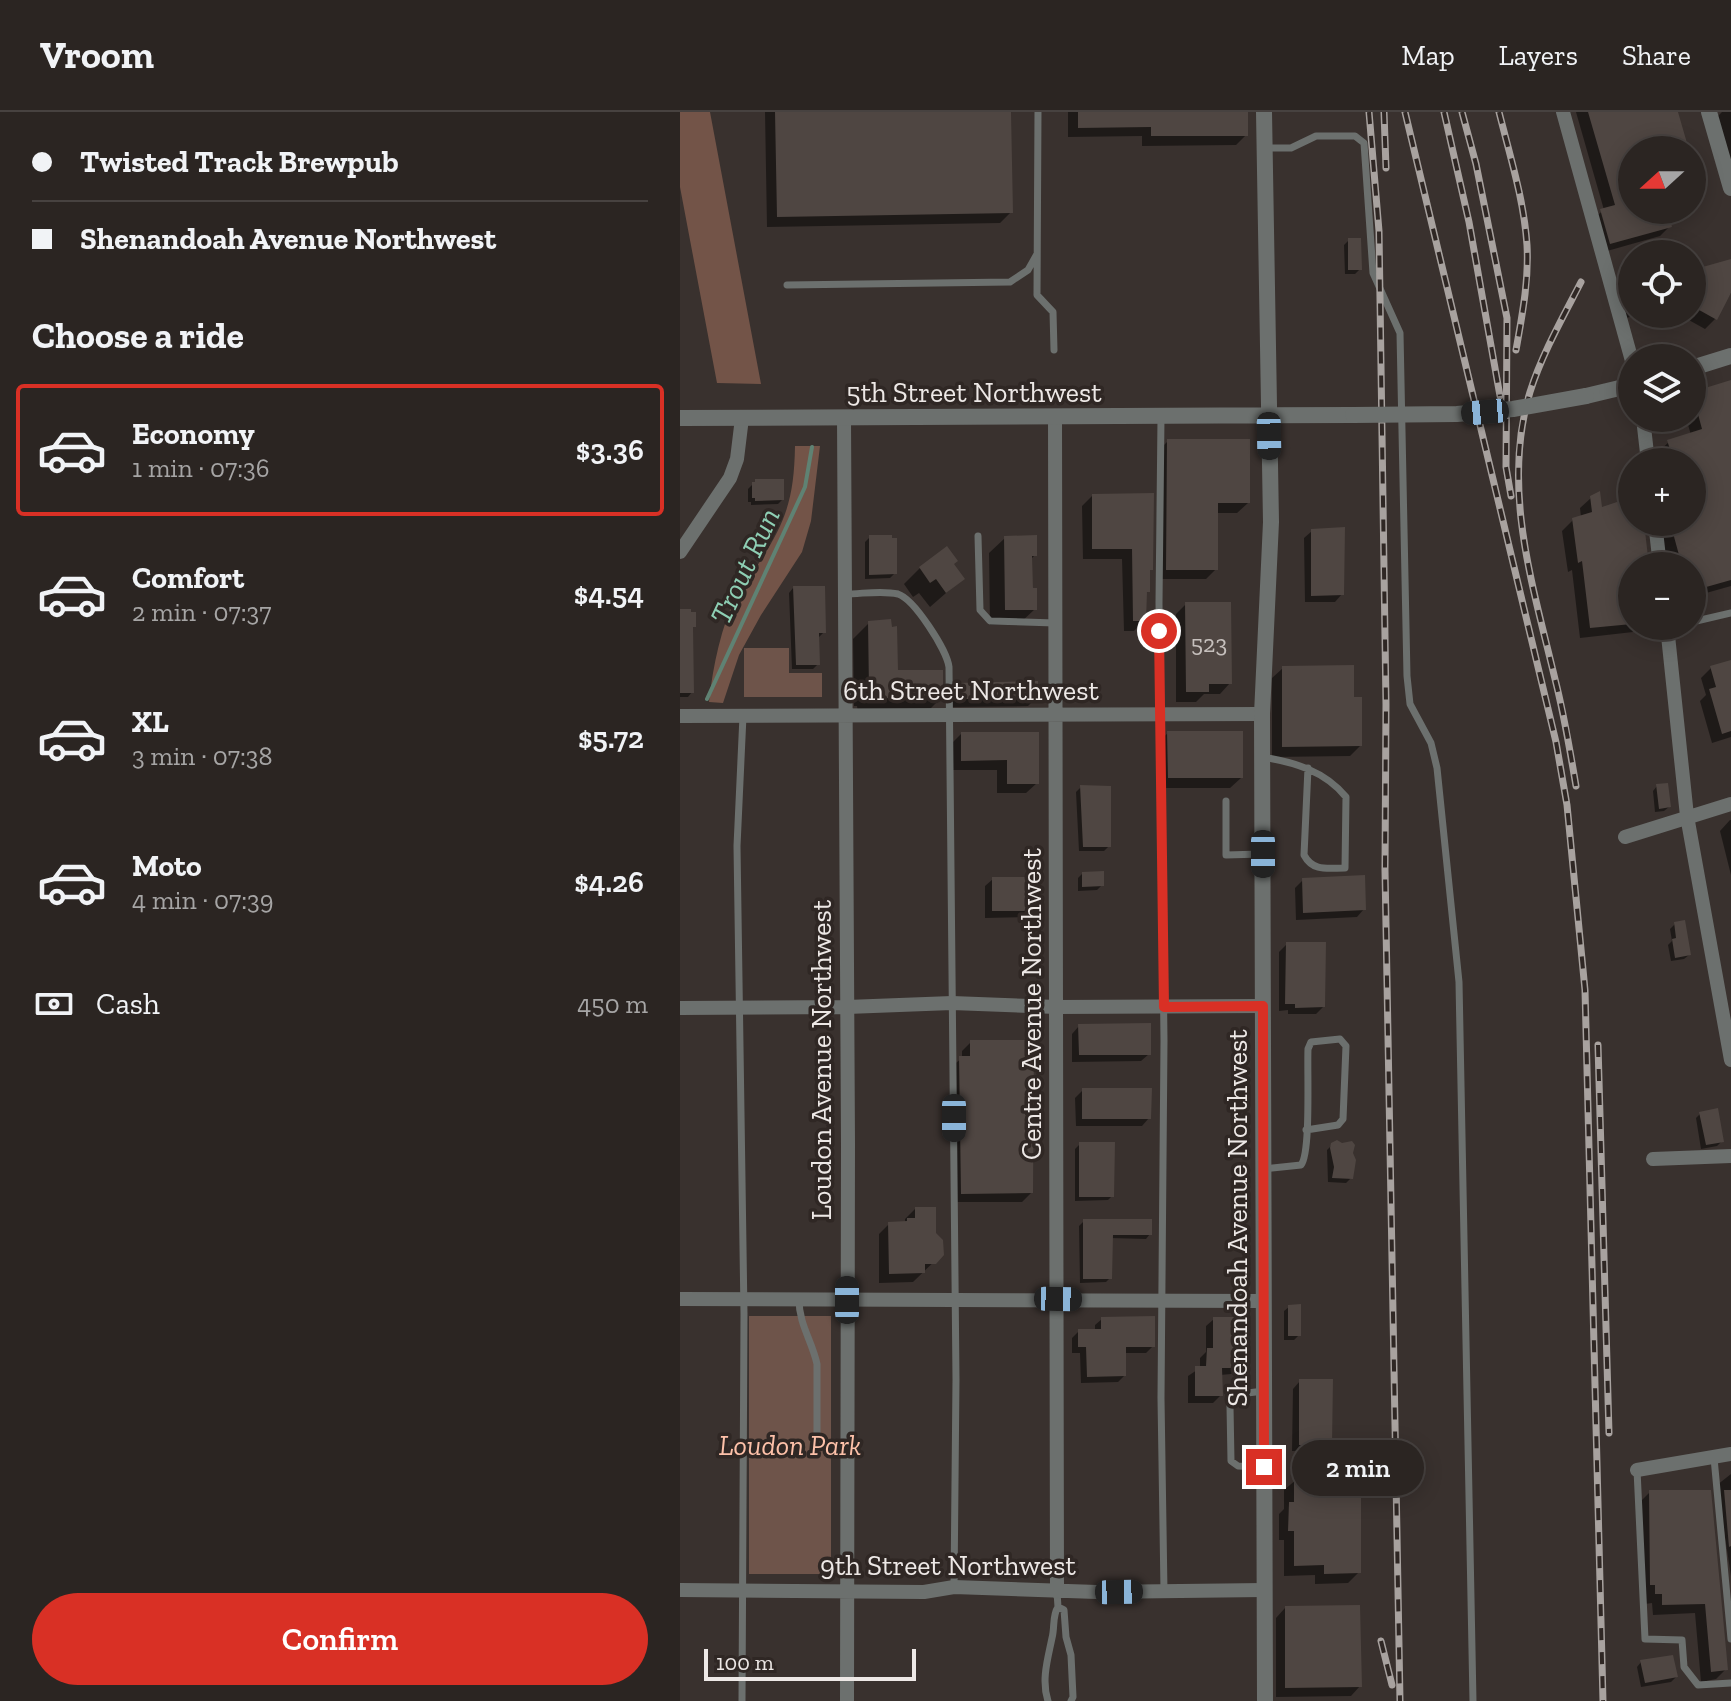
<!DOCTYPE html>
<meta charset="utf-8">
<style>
body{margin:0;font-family:"Zilla Slab",serif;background:#37312f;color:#f1f3f6;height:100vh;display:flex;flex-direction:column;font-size:30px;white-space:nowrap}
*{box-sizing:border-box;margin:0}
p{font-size:26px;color:#a6a5a5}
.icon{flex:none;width:44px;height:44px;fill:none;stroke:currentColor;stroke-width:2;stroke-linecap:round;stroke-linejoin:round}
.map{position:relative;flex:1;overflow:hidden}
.panel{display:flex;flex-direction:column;background:#2b2522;width:680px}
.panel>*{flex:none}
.banner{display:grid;align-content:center;height:176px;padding:0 32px;background:#2b2522}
.needle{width:52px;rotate:249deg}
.controls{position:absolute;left:938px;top:24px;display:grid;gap:16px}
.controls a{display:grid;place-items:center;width:88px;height:88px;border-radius:50%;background:#2b2522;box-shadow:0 4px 20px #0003,0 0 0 2px #474240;font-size:40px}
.scale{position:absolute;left:24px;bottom:20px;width:212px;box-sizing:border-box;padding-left:8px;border:4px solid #ede8e6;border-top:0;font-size:22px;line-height:28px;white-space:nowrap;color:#ede8e6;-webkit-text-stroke:6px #2f2724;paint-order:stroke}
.end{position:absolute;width:36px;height:36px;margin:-18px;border:10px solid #d93025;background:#fff;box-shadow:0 0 0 4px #fff}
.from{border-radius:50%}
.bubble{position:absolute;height:56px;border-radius:28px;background:#2b2522;box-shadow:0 4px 20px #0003,0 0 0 2px #474240;font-size:26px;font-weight:600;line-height:56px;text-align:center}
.car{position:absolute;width:24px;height:48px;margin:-24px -12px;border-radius:10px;box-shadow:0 0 6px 2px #0007;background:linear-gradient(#222 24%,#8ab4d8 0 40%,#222 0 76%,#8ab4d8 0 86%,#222 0)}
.banner b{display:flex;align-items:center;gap:28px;height:76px;font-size:30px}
.banner b+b{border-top:2px solid #474240}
.banner i{width:20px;height:20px;background:#f1f3f6}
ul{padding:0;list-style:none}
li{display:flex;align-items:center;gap:24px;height:132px;margin:0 16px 12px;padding:0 16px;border:4px solid transparent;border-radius:8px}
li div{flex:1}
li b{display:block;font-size:30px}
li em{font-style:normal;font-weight:600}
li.selected{border-color:#d93025}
li>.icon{width:72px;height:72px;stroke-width:1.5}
h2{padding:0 32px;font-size:36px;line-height:96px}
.pay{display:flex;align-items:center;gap:20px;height:88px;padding:0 32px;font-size:30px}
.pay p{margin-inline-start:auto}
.button{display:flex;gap:16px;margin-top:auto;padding:16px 32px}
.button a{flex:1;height:92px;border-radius:48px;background:#d93025;color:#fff;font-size:32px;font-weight:600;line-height:92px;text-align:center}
header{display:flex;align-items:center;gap:48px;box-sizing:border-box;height:112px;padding:0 40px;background:#2b2522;border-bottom:2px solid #474240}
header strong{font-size:38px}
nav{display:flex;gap:44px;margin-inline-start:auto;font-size:28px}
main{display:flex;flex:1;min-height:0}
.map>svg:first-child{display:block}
.green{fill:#6e544a}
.forest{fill:#735448}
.shadow{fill:#0007}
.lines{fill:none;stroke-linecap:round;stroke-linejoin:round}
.stream{stroke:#5f8273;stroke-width:4}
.building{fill:#4f4642}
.service{stroke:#6c706e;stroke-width:7}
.minor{stroke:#6c706e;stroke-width:14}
.tertiary{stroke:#6c706e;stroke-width:16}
.rail-casing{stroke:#a8a29f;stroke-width:7}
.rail{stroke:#2f2724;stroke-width:4;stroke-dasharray:12;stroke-linecap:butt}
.tertiary-bridge{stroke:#6c706e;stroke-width:16}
.route{stroke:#d93025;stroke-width:10}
.labels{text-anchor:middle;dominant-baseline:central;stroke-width:7;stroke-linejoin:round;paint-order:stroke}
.number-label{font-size:24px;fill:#c6c0bd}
.street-label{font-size:28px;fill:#ede8e6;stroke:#2f2724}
.park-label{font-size:28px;font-style:italic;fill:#fdc1a9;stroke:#2f2724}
.water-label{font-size:30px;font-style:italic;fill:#8ecfb4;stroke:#2f2724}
</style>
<header>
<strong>Vroom</strong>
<nav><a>Map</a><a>Layers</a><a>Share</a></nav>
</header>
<main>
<section class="panel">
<div class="banner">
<b><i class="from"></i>Twisted Track Brewpub</b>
<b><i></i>Shenandoah Avenue Northwest</b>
</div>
<h2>Choose a ride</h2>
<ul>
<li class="selected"><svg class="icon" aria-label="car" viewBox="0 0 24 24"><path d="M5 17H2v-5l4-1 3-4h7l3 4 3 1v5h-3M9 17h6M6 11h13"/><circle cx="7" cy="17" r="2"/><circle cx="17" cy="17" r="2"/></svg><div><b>Economy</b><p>1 min · 07:36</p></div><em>$3.36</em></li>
<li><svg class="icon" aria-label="car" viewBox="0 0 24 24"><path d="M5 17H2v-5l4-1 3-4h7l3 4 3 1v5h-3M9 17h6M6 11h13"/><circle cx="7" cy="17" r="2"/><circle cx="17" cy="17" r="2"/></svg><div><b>Comfort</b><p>2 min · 07:37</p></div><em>$4.54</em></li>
<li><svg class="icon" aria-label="car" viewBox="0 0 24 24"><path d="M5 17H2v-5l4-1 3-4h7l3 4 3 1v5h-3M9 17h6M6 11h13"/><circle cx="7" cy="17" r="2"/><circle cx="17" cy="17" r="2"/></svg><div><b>XL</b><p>3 min · 07:38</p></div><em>$5.72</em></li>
<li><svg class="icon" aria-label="car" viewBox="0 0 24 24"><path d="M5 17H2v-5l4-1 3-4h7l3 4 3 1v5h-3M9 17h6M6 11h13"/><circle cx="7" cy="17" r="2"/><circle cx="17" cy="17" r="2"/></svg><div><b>Moto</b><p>4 min · 07:39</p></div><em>$4.26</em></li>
</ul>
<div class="pay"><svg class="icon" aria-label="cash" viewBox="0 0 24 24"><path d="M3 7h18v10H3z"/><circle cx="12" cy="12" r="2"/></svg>Cash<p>450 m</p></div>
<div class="button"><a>Confirm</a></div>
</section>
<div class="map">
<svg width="1051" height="1589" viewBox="0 0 1051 1589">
<rect width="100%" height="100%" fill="#39312e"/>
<!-- green -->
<path class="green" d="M64,536H109V561H142V585H64Z
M69,1204H151V1462H69Z"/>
<!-- forest -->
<path class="forest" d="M0,0H30L81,272L37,271L0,75Z
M115,334H140L131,409L122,440L81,503L59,543L43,591L29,590C33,553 41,516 57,481C62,470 72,461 79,451C107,408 114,385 115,334Z"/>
<!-- shadow -->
<path class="shadow" d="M85,0H329L331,100L320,111L87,115Z
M388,0H566V23L556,33L462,34V24L388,25Z
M896,0H996L1007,38H952V98H986L990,114L980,124L920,141L911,108L924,98Z
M1042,0H1051V69L1030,12Z
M1012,55L1016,69L1012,73Z
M669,128L680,157L675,162H665L664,133Z
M1051,149V181L1035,207L1025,217L998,202H1012V161Z
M952,178V202H960L943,207L938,189Z
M1051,270V474L1012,485V454H989L977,410H1012V350H981L978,340L989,330L1011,323L1006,306H1012L1013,282Z
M488,329L568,391L557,401H536V457L526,467H476L478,339Z
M76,369L102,388L98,392L71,393V390H68V377Z
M412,384L471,457L468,460V479L465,483L464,508L454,519H444L442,447H403L402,394Z
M911,386L921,398L952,401V410H962L967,454H952V514H967L962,519L900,526L892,458L888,460L882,419L893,408L901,405L900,396Z
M632,419L662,482L655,490H625L624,426Z
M190,425L215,461L210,466L185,467V430Z
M325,426L355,443L350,448L355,497L339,512L310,513L309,441Z
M272,452L282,467L250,495L239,481L233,485L224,472L240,456Z
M113,476L144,520L139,525L138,552L133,557H112L109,481Z
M506,492L550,571L540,582H524L516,590H496V502Z
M0,499L14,514L11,517L12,580L8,585H0Z
M189,511L216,560L261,586L245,602L178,601L177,594H174L173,527Z
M1051,550V625L1032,631L1020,589L1026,583L1021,566L1031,556Z
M603,556L672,587L680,634L670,644L592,645V566Z
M276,573L356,586L348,594L270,595L269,581Z
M488,621L561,666L550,676H478L477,631Z
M281,622H357V671L346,681H317V658H271V632Z
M977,674L989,695L984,699L975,700L973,679Z
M401,675L429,734L424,739H399L396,680Z
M1050,708H1051V763L1040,719Z
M402,762L422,773L417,778L398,779V766Z
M313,767L357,788L352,792V798L345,805L305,806V774Z
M623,768L684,797L677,805L616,808L615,776Z
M995,812L1009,843L1004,847L991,849L988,833L992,829L990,817Z
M607,832L643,895L636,902H608V898L599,899V840Z
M399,914L469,942L461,949L392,950V922Z
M291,930L351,1081L342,1090H272L271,955L282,946V939Z
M403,978L469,1006L462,1014H396L395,986Z
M1020,1002L1042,1029L1037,1034L1021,1037L1016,1006Z
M400,1032L432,1084L428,1088L395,1089V1037Z
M652,1033L671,1066L666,1071L648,1070L647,1038Z
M235,1097L254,1122L262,1142L233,1170L199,1171V1122L209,1112L225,1111V1107Z
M404,1109L470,1122L466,1127L430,1126V1166L426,1170L400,1171L399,1114Z
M609,1195L619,1223L614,1228H604V1199Z
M422,1207L473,1234L466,1241H444V1264L438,1270L401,1271L400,1241H392V1226L399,1219H415V1213Z
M534,1207L559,1255L551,1262L540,1263L541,1283L533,1291H508V1264L520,1256V1246L526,1240V1214Z
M620,1269L650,1332L643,1339H612L613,1277Z
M658,1343L679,1460L668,1471L635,1472V1463L604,1464V1428H599V1402L604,1397V1378L629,1357H648V1353Z
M1051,1362V1464L1037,1373Z
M970,1380H1029L1046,1557L1036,1567L1021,1570L1015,1501L973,1503L972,1491L965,1492L959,1391Z
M605,1496L680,1574L671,1584L596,1585V1506Z
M961,1550L996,1565L991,1570L961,1575L957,1555Z"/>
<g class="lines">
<!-- stream -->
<path class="stream" d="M27,587L125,375L132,335"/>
</g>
<!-- building -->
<path class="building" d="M95,0H331L333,101L97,105Z
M398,0H568V24H471V15L398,16Z
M908,0H998L1009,38H952V98H988L992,115L930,132L920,97L935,93Z
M668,126H681L682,158H668Z
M1051,147V181L1037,208L1012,194V158Z
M1051,268V468L1012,479V454H1002L990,410H1012V350H994L987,328L1022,317L1012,280Z
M487,327H570V391H538V458H486Z
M75,367H104V388L75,389V386H72V370H75Z
M920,379L922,395L952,385V410H964L969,454H952V512L910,516L902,449L898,451L892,406L912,400L910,384Z
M474,381L473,458H470V480H467L466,509H453L452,437H412V382Z
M665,415L664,483L631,484V417Z
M189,423H212V426H217V462L189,463Z
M357,423V444H352L353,476H357V498H325L324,424Z
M267,434L278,449L274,452L285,467L266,481L256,467L250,471L239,455Z
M113,474H145L146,521H139L140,553H116Z
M505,490H551L552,572H529V580H506Z
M0,497H11V500H16V515H13L14,581H0Z
M211,507L212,515L217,514L218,558H263V587L193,586L192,579H189L188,509Z
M1051,548V619L1042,622L1029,577L1036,575L1030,554Z
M674,553V585H682V634L602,635V554Z
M358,569V587H276V571Z
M487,619H563V666H488Z
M281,620H359V672H327V648L281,649Z
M988,671L991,695L979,697L976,672Z
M400,673L431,674V735H403Z
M424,759V774L402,775V760Z
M685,763L686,798L623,801L622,766Z
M312,765H355V775H359V789H354V799H312Z
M1005,808L1011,843L995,846L992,827L996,826L994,810Z
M606,830H646L645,895L615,896V892H605Z
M471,911V943H399L398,912Z
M290,928H354L353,1081L281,1082L279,944H290Z
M402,976H472L471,1007H402Z
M1038,996L1044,1030L1026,1033L1019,1000Z
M657,1028L662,1031L672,1029L675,1033L673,1041L676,1048L673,1067L652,1066L654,1055L650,1036L651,1031Z
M399,1030H435L434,1085H399Z
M235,1095H256V1121L263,1128L264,1143L256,1152H245V1161L209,1162L208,1110L227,1109V1106H235Z
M403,1107H472V1123H433L432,1167H403Z
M621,1192V1224H608V1193Z
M475,1204V1235H446V1264L407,1265L406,1235H398V1217H421V1205Z
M533,1205H560L561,1256H542L543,1284H515V1254H526L527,1236H533Z
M619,1267H653L652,1333H619Z
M657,1341H678V1355H681V1461L644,1462V1453L614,1454V1419H608L609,1390H614V1366L628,1365V1355H657Z
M969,1378H1031L1048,1558L1031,1560L1025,1492L982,1493V1482H975V1473H970Z
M1044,1378H1051V1434L1049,1435Z
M680,1493L682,1575L605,1576V1494Z
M993,1543L998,1565L965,1571L960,1548Z"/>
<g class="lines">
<!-- service -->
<path class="service" d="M358,0L357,183L373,200L374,238
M584,36H611L636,24H675L684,31L693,161L720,221L727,564L730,592L751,631L757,656L779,870L793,1589
M107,173L330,170L348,158L357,142
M481,306L479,491L484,929L481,1286L484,1479
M298,424L300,498L310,509L375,511
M165,482C182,482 202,478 218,482C234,487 267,538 269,555L276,1267L274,1475
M1012,510L1051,501
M582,645C614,650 645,659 666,685L665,756C648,756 633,760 624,743L628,656
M546,689V743L581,742
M584,1057L621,1053C631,1041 627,959 628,937L631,930L660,927L666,934L663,1007L658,1013L626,1018
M119,1188C119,1212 132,1229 137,1252V1336
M584,1279L559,1282L550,1294L551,1349L558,1354L584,1355
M1034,1346L1051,1527
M957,1358L965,1527L1002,1528L1004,1555L1018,1573L1051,1571
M378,1495L384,1498L386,1525L391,1543L393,1585L391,1589
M62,1589L64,1202L57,734L63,604
M368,1589C361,1568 368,1546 372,1526C375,1515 372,1504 378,1495L377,1480"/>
<!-- minor -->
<path class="minor" d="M883,0L952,249
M375,305L377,1480
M963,306L968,350
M164,307L168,1032L167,1589
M975,410L980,454
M0,440L50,366L57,347L62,306
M987,514L1007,704L1051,948
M0,604L582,602
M945,725L1051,692
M0,896L167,895L272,891L377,895L583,894
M973,1047L1051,1044
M0,1187L584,1189
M957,1358L1051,1342
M0,1478L244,1480L274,1475L417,1480L584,1478"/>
<!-- tertiary -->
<path class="tertiary" d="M584,0L591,410L582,602L585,1589
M1029,0L1051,76
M1012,256L1051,244
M906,284L952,273
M0,306L673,303"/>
<!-- rail casing -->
<g class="rail-casing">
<path id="rail" d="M689,0L699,119L706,592L705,758L720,1589
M704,0L706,56
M725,0L876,630L887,693L905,878L923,1589
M764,0L789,110L820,284
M782,0L796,52L827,206L826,355L831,384
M819,0C830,44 844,88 847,133C849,169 842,204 836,238
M896,674C890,638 884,602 875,567C853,474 821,376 850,280C862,242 883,205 901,170
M918,933L929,1321
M701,1529L712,1573"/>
</g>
<!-- rail -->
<use href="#rail" class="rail"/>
<!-- tertiary-bridge -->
<path class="tertiary-bridge" d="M673,303L777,302L833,297L906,284"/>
</g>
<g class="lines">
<!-- route -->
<path class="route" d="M479,519L484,895L583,894L584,1355"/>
</g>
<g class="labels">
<!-- number labels -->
<g class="number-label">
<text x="529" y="531">523</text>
</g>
<!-- street labels -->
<g class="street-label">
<text x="294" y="280">5th Street Northwest</text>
<text x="291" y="578">6th Street Northwest</text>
<text transform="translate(351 892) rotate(-90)">Centre Avenue Northwest</text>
<text transform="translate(141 948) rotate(-90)">Loudon Avenue Northwest</text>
<text transform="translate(557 1106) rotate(-90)">Shenandoah Avenue Northwest</text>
<text x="268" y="1453">9th Street Northwest</text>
</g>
<!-- park labels -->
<g class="park-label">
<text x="110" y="1333">Loudon Park</text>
</g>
<!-- water labels -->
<g class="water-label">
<text transform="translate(65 454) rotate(-65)">Trout Run</text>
</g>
</g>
</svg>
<div class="controls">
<a><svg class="needle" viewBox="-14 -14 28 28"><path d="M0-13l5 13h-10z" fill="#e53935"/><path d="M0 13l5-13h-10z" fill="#a6a5a5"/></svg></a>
<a><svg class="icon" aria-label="locate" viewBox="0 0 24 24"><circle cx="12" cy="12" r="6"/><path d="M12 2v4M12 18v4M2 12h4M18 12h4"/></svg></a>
<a><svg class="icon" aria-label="layers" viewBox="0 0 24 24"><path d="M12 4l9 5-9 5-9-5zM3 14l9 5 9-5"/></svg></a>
<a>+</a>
<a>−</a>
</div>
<div class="scale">100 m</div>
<i class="end from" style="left:479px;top:519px"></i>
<i class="end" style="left:584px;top:1355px"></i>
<div class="bubble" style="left:612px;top:1328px;width:132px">2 min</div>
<i class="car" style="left:805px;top:300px;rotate:265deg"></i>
<i class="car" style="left:589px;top:324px;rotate:179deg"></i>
<i class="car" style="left:583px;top:742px;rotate:180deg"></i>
<i class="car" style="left:274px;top:1006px;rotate:180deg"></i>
<i class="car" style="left:378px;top:1187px;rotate:91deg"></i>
<i class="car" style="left:167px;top:1188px;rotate:0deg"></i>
<i class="car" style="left:439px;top:1480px;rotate:89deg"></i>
</div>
</main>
